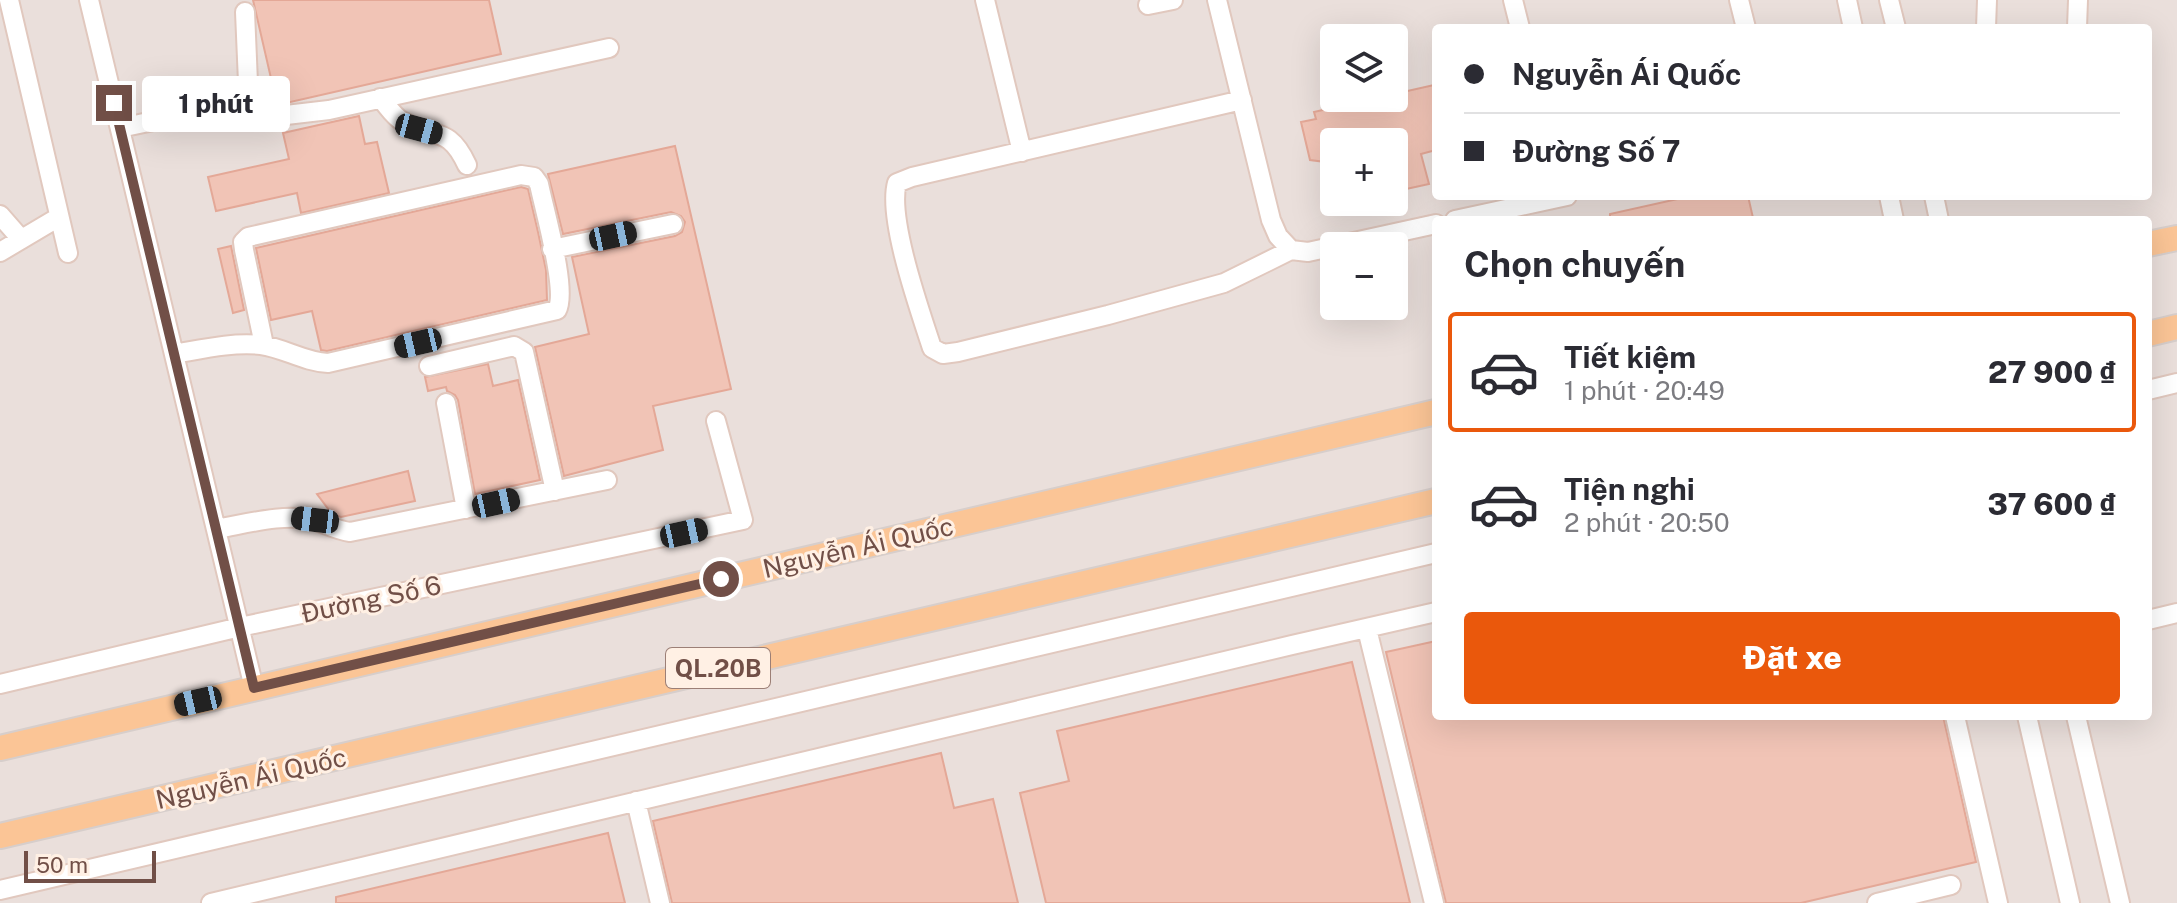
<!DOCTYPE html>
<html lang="vi">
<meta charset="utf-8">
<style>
body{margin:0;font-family:"Public Sans",sans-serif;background:#f2f2f3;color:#2b2b33;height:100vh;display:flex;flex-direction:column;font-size:30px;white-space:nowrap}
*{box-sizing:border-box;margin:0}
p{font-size:26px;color:#7c7c81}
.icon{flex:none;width:44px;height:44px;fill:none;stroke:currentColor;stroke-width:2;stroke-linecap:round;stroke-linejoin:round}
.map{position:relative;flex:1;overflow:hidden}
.details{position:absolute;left:1432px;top:216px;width:720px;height:504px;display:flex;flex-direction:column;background:#fff;border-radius:8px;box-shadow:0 8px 32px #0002}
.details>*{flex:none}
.banner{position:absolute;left:1432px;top:24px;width:720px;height:176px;border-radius:8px;box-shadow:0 8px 32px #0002;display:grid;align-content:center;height:176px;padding:0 32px;background:#fff}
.controls{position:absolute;left:1320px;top:24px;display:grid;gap:16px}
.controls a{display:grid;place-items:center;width:88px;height:88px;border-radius:8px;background:#fff;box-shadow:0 8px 32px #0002;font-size:40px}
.scale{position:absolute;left:24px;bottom:20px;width:132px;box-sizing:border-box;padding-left:8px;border:4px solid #714f47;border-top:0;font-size:22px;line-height:28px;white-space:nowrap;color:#714f47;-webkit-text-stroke:6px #fff0e4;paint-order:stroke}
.end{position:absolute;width:36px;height:36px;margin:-18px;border:10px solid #714f47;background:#fff;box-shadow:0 0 0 4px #fff}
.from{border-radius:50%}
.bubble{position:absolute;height:56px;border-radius:8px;background:#fff;box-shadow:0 8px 32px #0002;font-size:26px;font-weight:800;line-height:56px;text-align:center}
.car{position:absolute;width:24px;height:48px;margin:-24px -12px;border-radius:10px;box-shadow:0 0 6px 2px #0007;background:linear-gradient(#222 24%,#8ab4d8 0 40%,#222 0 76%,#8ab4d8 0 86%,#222 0)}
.banner b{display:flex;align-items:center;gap:28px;height:76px;font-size:30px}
.banner b+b{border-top:2px solid #e1e1e2}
.banner i{width:20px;height:20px;background:#2b2b33}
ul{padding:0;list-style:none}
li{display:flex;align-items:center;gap:24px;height:120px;margin:0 16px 12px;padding:0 16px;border:4px solid transparent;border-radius:8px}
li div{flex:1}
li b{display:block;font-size:30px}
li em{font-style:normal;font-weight:800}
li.selected{border-color:#ea580c}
li>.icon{width:72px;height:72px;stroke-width:1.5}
h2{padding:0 32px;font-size:36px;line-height:96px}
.cta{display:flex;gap:16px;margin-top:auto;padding:16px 32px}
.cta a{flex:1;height:92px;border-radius:8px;background:#ea580c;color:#fff;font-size:32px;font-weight:800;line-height:92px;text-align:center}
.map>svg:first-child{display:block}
.industrial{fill:#eadfdb;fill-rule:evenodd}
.building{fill:#f1c4b6;stroke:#e4a897;stroke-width:2}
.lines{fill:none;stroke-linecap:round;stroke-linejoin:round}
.minor-casing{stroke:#e1c8be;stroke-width:22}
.major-casing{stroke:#d7cecb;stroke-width:28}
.minor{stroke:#fff;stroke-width:18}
.major{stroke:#fbc596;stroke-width:24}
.route{stroke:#714f47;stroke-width:10}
.labels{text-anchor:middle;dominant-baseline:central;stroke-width:6;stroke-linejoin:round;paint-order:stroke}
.shield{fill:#fff0e4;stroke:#9c7f76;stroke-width:2}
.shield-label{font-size:24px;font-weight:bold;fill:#714f47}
.street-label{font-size:26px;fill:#714f47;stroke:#fff0e4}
</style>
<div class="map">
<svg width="2177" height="903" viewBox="0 0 2177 903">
<rect width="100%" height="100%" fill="#fcecdf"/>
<!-- industrial -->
<path class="industrial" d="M0,0H2177V903H0ZM1436,28H2148V196H1436ZM1334,38H1394V98H1334ZM1334,142H1394V202H1334ZM1436,220H2148V716H1436ZM1334,246H1394V306H1334Z"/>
<!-- building -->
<path class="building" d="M253,0H489L501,54L286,103L276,100Z
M1434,85L1436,150L1421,154L1429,184L1397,191L1394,142H1334V163L1310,160L1301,122L1316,119L1314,112L1375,98H1394V94Z
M359,116L365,144L377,142L389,193L301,213L297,193L216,211L208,177L289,159L283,133Z
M675,146L731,389L653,406L663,450L564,476L535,347L589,334L572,257L675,236L682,232L685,222L681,216L671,212L563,234L548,174Z
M521,187L528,189L538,232L546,270L547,300L327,351L321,350L312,311L271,320L256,248Z
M1691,196H1748L1753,218L1741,220H1610V214Z
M231,246L244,310L233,313L218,249Z
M488,364L493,386L518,380L540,480L475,494L458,400L455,395L447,391L446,387L428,391L425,377Z
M408,471L415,501L341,517L332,514L317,494Z
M1436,641V716H1943L1976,862L1801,903H1446L1386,652Z
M1352,662L1410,903H1046L1020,793L1069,781L1057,731Z
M941,753L954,808L993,799L1018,903H672L653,821Z
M608,833L625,903H336V897Z"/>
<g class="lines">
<!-- minor casing -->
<g class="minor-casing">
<path id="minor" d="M9,0L68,253
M89,0L254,688
M985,0L1022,152
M1217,0L1271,220L1278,236L1291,250L1308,252L1436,224
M1513,0L1520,28
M1739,0L1746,28
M1847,0L1853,28
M1889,0L1896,28
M1148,5L1173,0
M245,12L249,106
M1986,28L1987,0
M2077,28L2078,0
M380,98C387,105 393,116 402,121C434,140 448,124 467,165
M1242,100L912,177L897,183C887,218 920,311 932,348L943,354L958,352L1108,315L1224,283L1291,250
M120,128L220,107L249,106L286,115L329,110L609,48
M1889,196L1894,220
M1934,196L1939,220
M0,215L21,239
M1455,220L1567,196
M552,249L673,224
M0,252L59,217
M174,354C203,349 232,342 261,345C284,348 304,362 328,363L557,310C568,291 544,209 539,184L534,177L521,175L248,237L243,242L244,250L264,345
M429,366L514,346L524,352L555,491
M2148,390L2177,383
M446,403L466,509
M216,529C246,524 283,513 313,520C326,524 336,530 350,532L607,480
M2148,620L2177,613
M1367,629L1434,903
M0,684L240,627L743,520L716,421
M1955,716L1998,903
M2027,716L2070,903
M2076,716L2120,903
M636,801L660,903
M0,890L1436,553
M211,903L1292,645L1436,612
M1877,903L1951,885"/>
</g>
<!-- major casing -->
<g class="major-casing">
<path id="major" d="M2148,244L2177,238
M2148,334L2177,327
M0,748L1436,412
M0,836L1436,501"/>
</g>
<!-- minor -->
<use href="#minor" class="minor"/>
<!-- major -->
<use href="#major" class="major"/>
</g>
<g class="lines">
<!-- route -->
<path class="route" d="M114,103L254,688L721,579"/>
</g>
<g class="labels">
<!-- shield labels -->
<rect class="shield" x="666" y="648" width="104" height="40" rx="6"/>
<g class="shield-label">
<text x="718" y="668">QL.20B</text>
</g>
<!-- street labels -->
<g class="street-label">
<text transform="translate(858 547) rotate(-13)">Nguyễn Ái Quốc</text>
<text transform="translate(371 599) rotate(-12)">Đường Số 6</text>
<text transform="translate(251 778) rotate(-13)">Nguyễn Ái Quốc</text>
</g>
</g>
</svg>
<div class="controls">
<a><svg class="icon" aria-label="layers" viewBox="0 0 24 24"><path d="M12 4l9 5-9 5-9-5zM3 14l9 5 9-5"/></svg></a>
<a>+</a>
<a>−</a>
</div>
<div class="scale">50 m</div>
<i class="end from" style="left:721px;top:579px"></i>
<i class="end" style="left:114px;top:103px"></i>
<div class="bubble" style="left:142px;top:76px;width:148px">1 phút</div>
<i class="car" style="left:419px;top:129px;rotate:105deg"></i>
<i class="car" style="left:613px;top:236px;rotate:78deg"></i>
<i class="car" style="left:418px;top:343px;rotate:257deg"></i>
<i class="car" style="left:496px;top:503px;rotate:78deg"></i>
<i class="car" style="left:315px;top:520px;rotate:277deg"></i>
<i class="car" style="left:684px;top:533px;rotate:78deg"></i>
<i class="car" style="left:198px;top:701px;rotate:257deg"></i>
<div class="banner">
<b><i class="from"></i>Nguyễn Ái Quốc</b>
<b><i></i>Đường Số 7</b>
</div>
<section class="details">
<h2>Chọn chuyến</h2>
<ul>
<li class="selected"><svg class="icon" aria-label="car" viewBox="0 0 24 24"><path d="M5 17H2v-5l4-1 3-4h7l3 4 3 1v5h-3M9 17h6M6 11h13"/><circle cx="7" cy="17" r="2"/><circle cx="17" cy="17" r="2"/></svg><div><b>Tiết kiệm</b><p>1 phút · 20:49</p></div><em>27 900 ₫</em></li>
<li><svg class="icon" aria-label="car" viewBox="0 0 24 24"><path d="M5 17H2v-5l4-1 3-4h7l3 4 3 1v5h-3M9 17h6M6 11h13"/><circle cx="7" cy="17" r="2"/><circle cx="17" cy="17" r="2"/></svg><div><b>Tiện nghi</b><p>2 phút · 20:50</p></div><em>37 600 ₫</em></li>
</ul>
<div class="cta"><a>Đặt xe</a></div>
</section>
</div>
